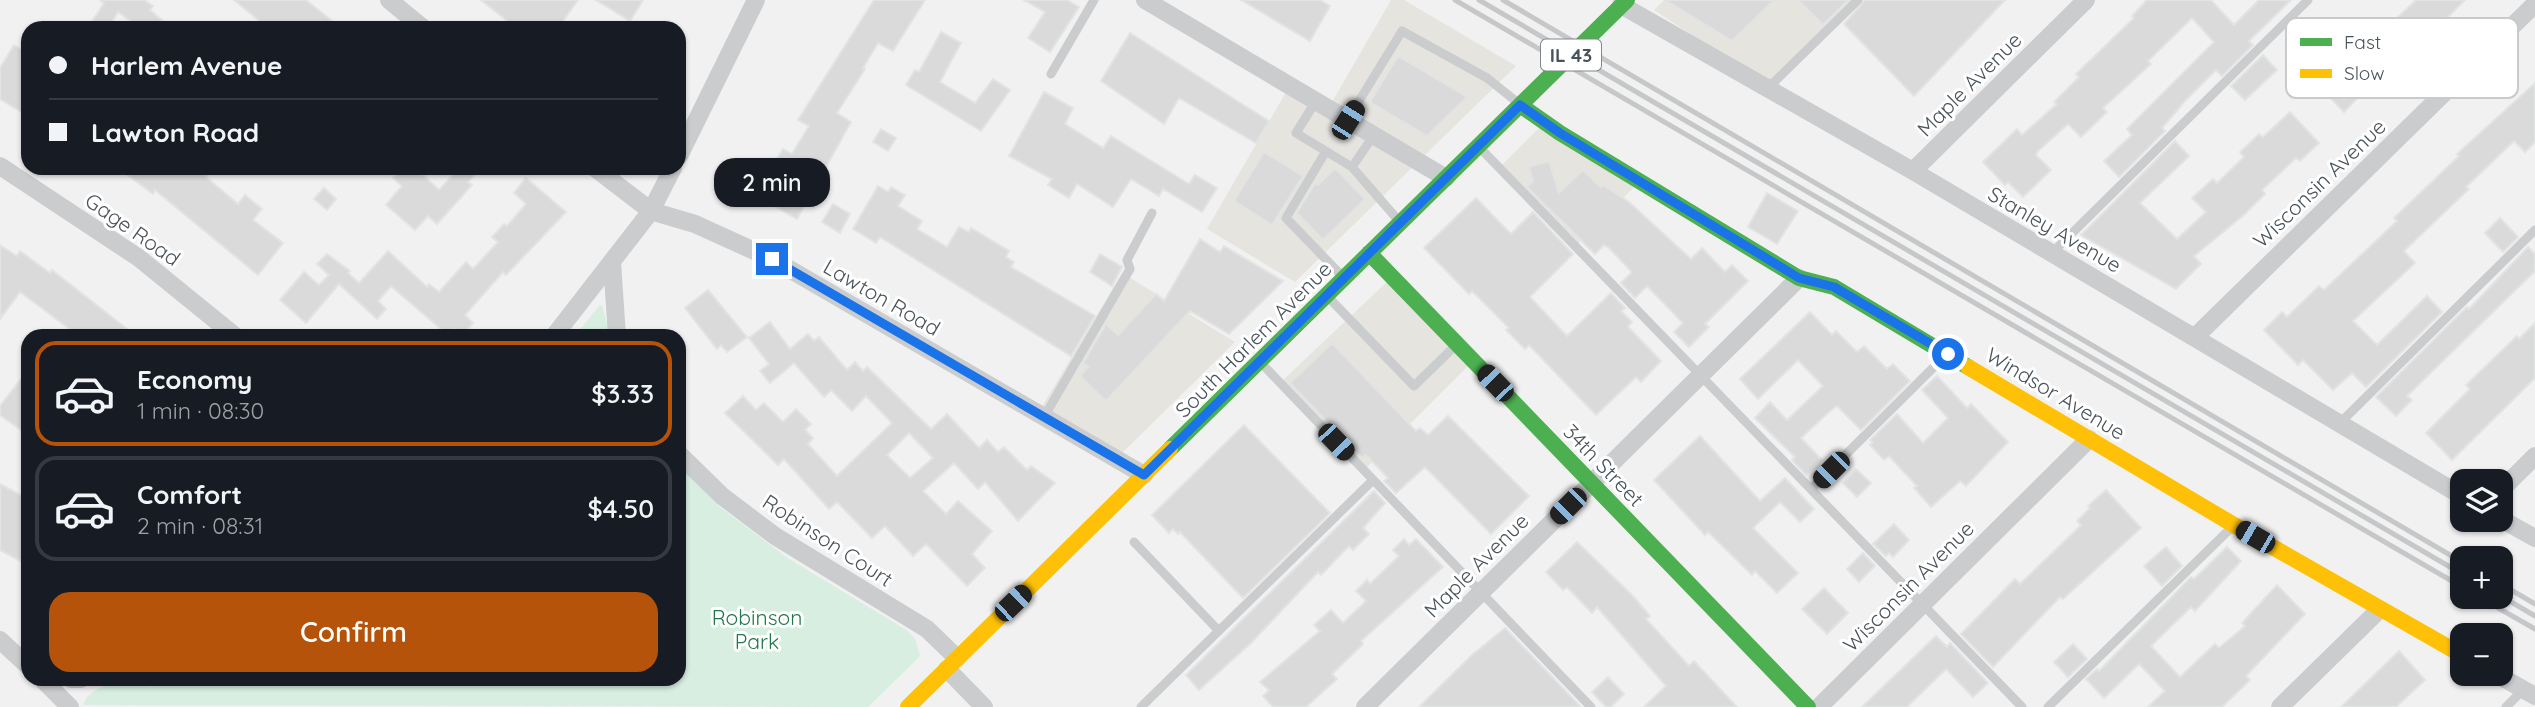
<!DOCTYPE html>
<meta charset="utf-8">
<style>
body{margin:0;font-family:Quicksand,sans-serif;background:#20242c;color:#f1f3f6;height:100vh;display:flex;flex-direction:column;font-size:26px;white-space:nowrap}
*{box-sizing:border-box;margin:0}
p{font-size:23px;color:#9ea1a6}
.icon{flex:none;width:38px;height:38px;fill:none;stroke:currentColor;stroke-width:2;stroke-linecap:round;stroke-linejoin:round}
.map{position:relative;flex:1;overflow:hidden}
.drawer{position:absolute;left:21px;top:329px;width:665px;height:357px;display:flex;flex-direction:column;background:#171b24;border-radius:21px;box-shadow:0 2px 5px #0004}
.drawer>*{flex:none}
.guide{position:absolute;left:21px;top:21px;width:665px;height:154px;border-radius:21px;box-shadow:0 2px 5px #0004;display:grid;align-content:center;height:154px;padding:0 28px;background:#171b24}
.tools{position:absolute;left:2450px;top:469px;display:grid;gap:14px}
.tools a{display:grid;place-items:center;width:63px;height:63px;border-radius:14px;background:#171b24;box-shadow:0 2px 5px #0004;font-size:35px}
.end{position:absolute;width:32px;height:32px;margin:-16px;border:9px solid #1a73e8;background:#fff;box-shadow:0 0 0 4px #fff}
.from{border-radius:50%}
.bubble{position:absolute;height:49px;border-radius:21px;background:#171b24;box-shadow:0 2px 5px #0004;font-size:23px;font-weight:600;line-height:49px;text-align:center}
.car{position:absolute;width:21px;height:42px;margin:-21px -10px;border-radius:9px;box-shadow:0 0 5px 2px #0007;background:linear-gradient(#222 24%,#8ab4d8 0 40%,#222 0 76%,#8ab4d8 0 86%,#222 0)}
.guide b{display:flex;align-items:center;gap:24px;height:66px;font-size:26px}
.guide b+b{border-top:2px solid #363941}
.guide i{width:18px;height:18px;background:#f1f3f6}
ul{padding:12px 0 0;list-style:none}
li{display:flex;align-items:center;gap:21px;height:105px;margin:0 14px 10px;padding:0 14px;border:4px solid #363941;border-radius:21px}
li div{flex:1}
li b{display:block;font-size:26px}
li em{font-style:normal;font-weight:600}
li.active{border-color:#b45309}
li>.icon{width:63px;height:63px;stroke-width:1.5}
.primary-button{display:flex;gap:14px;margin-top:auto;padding:14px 28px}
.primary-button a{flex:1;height:80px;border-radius:21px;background:#b45309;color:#fff;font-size:28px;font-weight:600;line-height:80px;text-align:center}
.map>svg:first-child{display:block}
.commercial{fill:#e5e4df}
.green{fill:#d7eee0}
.building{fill:#dadadb;stroke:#e2e3e3;stroke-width:2;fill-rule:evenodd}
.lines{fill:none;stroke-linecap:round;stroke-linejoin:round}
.lane{stroke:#cbccce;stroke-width:9}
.street{stroke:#cbccce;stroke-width:18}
.fast{stroke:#4caf50;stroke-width:16}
.slow{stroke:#ffc107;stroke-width:16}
.rail{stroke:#c6c7c8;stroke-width:5}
.route{stroke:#1a73e8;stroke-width:9}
.labels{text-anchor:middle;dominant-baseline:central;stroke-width:6;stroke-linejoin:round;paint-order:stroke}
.shield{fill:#fff;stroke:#80878c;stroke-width:2}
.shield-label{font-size:19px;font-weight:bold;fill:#49535b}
.street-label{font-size:21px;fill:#49535b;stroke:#fff}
.park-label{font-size:21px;fill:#1f774b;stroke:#fff}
.key{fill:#fff;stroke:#c8cbce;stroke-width:2}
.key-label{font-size:19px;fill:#49535b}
</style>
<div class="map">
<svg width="2535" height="707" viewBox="0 0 2535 707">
<rect width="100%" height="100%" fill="#f1f1f1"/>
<!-- commercial -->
<path class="commercial" d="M1391,0H1404L1516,66L1295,282L1207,229L1293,80L1332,102Z
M1664,0H1855L1768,85L1654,10Z
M1542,125L1638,183L1577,245L1502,165Z
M1122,273L1235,342L1115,460L1037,415Z
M1389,280L1471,363L1366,468L1282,381Z"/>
<!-- green -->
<path class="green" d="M602,305L610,336H575L599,306Z
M679,466L720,507L786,557L908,631L915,639L920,656L868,707L84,705C85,688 126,676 141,681C144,683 147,685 150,687L170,679H679Z"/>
<!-- building -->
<path class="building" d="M100,0H144L153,6L150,10L171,28H140L118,12L108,28H88L104,3Z
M234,0H306L341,28H268Z
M481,0H578L558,28H516Z
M596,0H643L630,21Z
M874,0H925L893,51L878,43L863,68L865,69L837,113L851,122L797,219L769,203L772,197L758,189L783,149L792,154L809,126L798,120Z
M1024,0H1067L1079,7L1050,52L1028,38L1045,12Z
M1241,0H1320L1330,6L1310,41Z
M1665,0H1774L1732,41Z
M1798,0H1848L1823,25Z
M1865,0H2005L1914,96L1844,24Z
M2147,0H2211L2234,25L2259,0H2291L2249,41L2253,45L2222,76L2216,70L2185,101L2162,128L2165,131L2119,177L2104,161L2132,135L2127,129L2214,42L2192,18L2148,61L2151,64L2103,108L2107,112L2081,137L2068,124L2038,151L2036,155L2051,170L2023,197L2008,182L2005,185L1983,162L2017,129L2022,135L2057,104L2054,102L2079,77L2076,74L2134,18L2132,16Z
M2416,0H2465L2438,27L2432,21L2344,112L2314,81L2334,62L2338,67L2371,35L2375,39Z
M941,32L961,43L940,82L975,103L993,79L1010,90L981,131L906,85L915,70L919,72Z
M1130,33L1269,121L1256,143L1179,98L1164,124L1101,81Z
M14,45L28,53V116L0,99V68Z
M2263,55L2277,70L2245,100L2231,86Z
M1398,56L1467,97L1427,136L1370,102Z
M2535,83V142L2525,152L2514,141L2466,187L2469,189L2404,251L2415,263L2353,321L2377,345L2427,296L2442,312L2366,387L2352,373L2333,390L2303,360L2298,365L2264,330L2282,312L2287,317L2319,286L2324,290L2397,221L2394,218L2459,156L2457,154Z
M1044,92L1073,108L1065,124L1103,148L1111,136L1189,184L1195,175L1217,188L1202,212L1163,189L1159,196L1131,179L1113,207L1077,184L1069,198L1048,185L1052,179L1009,156Z
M2290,112L2319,143L2300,161L2296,158L2262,190L2265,194L2245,214L2194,256L2201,264L2176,289L2081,235L2175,141L2189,156L2140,203L2177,239L2206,212L2192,198L2213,179L2217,183L2244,157L2240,152L2259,134L2263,137Z
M881,129L896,138L888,151L873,142Z
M1264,152L1303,176L1272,225L1234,201Z
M1549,161L1559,193L1583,170L1600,187L1603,185L1629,202L1691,259L1702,248L1725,272L1732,265L1748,281L1705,324L1709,327L1689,347L1674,332L1683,323L1647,286L1635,298L1621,283L1632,272L1609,248L1604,245L1595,254L1527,187L1533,181L1529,167Z
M118,168H212L206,177L238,204L245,195L262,209L253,220L283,243L258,275L155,190L153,194Z
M402,168H416L439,190L459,168H481L468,182L472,185L437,224L428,216L415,230L386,205L402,186L393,178Z
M1335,168L1365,199L1323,240L1297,213L1315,183L1318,185Z
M526,178L566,212L506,275L503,272L465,315L473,323L463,335L455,329L449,336L391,286L378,301L386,309L377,319L339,284L306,323L280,300L304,272L319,285L329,275L317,264L327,254L350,271L348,273L359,283L388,251L427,287L429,284L439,292L466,262L473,269L498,242L492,237L504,224L507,226L526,204L514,193Z
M878,186L888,192L891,187L905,195L898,206L922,221L917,229L947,247L959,227L969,232L971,228L1009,251L1006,257L1014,262L1011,267L1095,316L1071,356L880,237L876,243L853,229Z
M324,188L336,199L327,210L314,199Z
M1767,193L1798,211L1777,244L1748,227Z
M1476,198L1511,234L1533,212L1573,254L1530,297L1567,336L1611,293L1625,308L1621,311L1632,322L1628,327L1661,361L1641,382L1636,377L1596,415L1529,345L1525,349L1506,330L1509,328L1472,291L1469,294L1424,248Z
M833,204L850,214L840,233L822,222Z
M2500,218L2518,237L2503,252L2485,233Z
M1200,239L1220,252L1224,246L1283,281L1229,334L1190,311L1106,401L1080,376L1088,367L1083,363L1106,324L1118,335L1156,294L1164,301Z
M0,245L17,256L20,251L50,273L52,270L136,336H79L20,292L0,319Z
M2528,247L2535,254V271L2407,396L2412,400L2396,416L2376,397L2467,307L2469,309Z
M1100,254L1122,267L1112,286L1090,272Z
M708,290L747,337L727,352L721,345L717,349L685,308Z
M1810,312L1832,335L1836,331L1857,352L1864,346L1887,369L1893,364L1910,381L1861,430L1837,406L1830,411L1801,438L1822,460L1806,475L1792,460L1795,457L1755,418L1770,402L1787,420L1823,386L1798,360L1758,399L1740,379Z
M770,322L790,349L808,334L814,341L819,337L847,370L855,362L863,371L867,367L931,429L947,414L979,448L987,440L998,452L1004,447L1027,470L1031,466L1055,483L1018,521L985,482L978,489L954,463L923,491L946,514L958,501L992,531L972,554L985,568L967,586L926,544L913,556L885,526L872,538L837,502L829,509L784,459L778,465L725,413L743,396L756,410L764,403L783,422L796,409L811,424L805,430L813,438L808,444L837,476L892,423L866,396L852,411L831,390L824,397L794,363L770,383L760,371L769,364L749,338ZM909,433L933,458L910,478L887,455Z
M2535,323V378L2452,460L2426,433L2470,389L2466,385L2517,336L2519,339Z
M1332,343L1416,431L1420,428L1428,435L1448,416L1529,496L1491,534L1425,467L1396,493L1384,481L1388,478L1366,455L1362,458L1290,383Z
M28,370V435L0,415V406Z
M1937,376L1967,408L1971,404L2008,442L1966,486L1960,481L1931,507L1914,488L1917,486L1889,456L1884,460L1870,445L1873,442L1870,440L1897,414L1923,443L1948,418L1922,390Z
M1244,425L1330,513L1243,598L1180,532L1178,534L1173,529L1169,533L1152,515Z
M1700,436L1760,501L1785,478L1814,509L1800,522L1780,502L1753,528L1798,573L1777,593L1755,571L1752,575L1708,532L1705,535L1654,480Z
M1856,469L1871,483L1857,497L1843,483Z
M0,484L28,499V565L0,550Z
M2106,490L2141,528L2063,599L2060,597L1993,667L1961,634L2015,579L2020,584L2073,533L2081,525L2077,521L2090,508L2088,506Z
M1374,491L1385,503L1363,528L1369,534L1353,550L1349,546L1321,575L1318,572L1252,642L1199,690L1186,675Z
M1894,524L1909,540L1893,557L1889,553L1886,556L1873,544Z
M1404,539L1409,545L1416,539L1443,567L1361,641L1363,644L1332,674L1337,679L1306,707H1273L1263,696L1269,690L1260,682L1320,631L1314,625L1331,610L1343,623L1366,601L1356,591L1367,580L1370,584L1399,556L1393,550Z
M1577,542L1633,596L1650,616L1646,619L1689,666L1694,661L1737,707H1644L1666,686L1597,607L1592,613L1567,587L1563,590L1546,572Z
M2166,547L2182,566L2162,586L2144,566Z
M2227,547L2241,561L2195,611L2191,607L2151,646L2180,677L2215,644L2219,648L2245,626L2242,623L2277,585L2305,614L2246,676L2250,680L2222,707H2148L2165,691L2139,664L2104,698L2086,679L2097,669L2099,671L2191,577L2194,579Z
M1863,553L1875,566L1859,582L1847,569Z
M1824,588L1848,613L1827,634L1802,609Z
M1505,628L1581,707H1419L1472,655Z
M1936,636L1947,647L1950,643L1988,683L1973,697L1946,669L1907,707H1862Z
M2073,644L2087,659L2068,677L2054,662Z
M2399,651L2425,680L2396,707H2341Z
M1608,677L1624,694L1611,707H1606L1592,692Z"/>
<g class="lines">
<!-- lane -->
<path class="lane" d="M1051,74L1094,0
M1767,89L1858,0
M1316,101L1296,133L1352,167L1398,220
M1348,119L1402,31L1487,78L1517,102
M1482,150L2022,707
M1326,151L1286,218L1342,276
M1352,167L1374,135
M2052,253L2308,0
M1330,299L1414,386L1455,346
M1263,365L1591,707
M1044,417L1130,269L1127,260L1152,213
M2340,423L2535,230
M1811,489L1944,357
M1134,542L1219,631
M1141,707L1373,480
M2048,707L2232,527
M2506,707L2524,689"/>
<!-- street -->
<path class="street" d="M389,0L423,28
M1145,0L1446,178
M1621,5L1913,171L2462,496
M679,156L756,0
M0,166L139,258L235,336
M595,168L651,211L695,224L772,259L1144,475
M1913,171L2086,0
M612,262L617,336
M554,336L651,211L673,168
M2195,337L2535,4
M679,454L722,496L775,536L927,629L957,658
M2501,490L2535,456
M2501,519L2535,538
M0,640L28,666
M947,669L984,707
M2496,674L2535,696
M42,679L70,707
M71,679H81
M1365,707L1799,278
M1819,707L2089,439
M2280,707L2379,610"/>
<!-- fast -->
<path class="fast" d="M1520,105L1560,133L1799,278L1834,287L1968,367
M1369,253L1808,707
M1170,449L1627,0"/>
<!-- slow -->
<path class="slow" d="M1968,367L2234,525L2462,655
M908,707L1170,449"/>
<!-- rail -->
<path class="rail" d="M1455,0L2462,587
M1479,0L2462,574
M1503,0L2462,562
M2501,584L2535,604
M2501,596L2535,616
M2479,597L2535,629"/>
</g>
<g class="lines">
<!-- route -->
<path class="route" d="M772,259L1144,475L1520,105L1560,133L1799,278L1834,287L1948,354"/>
</g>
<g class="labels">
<!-- shield labels -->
<rect class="shield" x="1541" y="39.5" width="60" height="31" rx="5"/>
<g class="shield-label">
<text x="1571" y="55">IL 43</text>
</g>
<!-- street labels -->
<g class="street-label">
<text transform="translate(1969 84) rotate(-45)">Maple Avenue</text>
<text transform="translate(2319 183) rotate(-44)">Wisconsin Avenue</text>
<text transform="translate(133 229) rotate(35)">Gage Road</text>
<text transform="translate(2055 229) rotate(30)">Stanley Avenue</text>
<text transform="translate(882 297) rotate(30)">Lawton Road</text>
<text transform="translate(1253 339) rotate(-45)">South Harlem Avenue</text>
<text transform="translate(2056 393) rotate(31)">Windsor Avenue</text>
<text transform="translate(1604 465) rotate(46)">34th Street</text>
<text transform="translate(828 540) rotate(33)">Robinson Court</text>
<text transform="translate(1476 565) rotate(-45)">Maple Avenue</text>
<text transform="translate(1908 586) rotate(-45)">Wisconsin Avenue</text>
</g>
<!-- park labels -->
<g class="park-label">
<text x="757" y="617">Robinson<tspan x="757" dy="24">Park</tspan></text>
</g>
</g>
<!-- legend -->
<rect x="2286" y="18" width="232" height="80" rx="10" class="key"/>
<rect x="2300" y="38" width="32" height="8" fill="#4caf50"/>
<rect x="2300" y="69" width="32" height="9" fill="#ffc107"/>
<g class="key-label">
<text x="2344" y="49">Fast</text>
<text x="2344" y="80">Slow</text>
</g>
</svg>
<div class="tools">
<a><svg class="icon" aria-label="layers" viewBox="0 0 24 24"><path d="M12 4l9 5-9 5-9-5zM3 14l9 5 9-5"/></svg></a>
<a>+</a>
<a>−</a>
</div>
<i class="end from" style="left:1948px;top:354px"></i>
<i class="end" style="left:772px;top:259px"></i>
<div class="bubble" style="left:714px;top:158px;width:116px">2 min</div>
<i class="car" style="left:1348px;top:120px;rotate:32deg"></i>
<i class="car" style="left:1495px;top:383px;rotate:316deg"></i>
<i class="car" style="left:1336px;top:442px;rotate:136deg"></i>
<i class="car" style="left:1831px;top:470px;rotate:225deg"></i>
<i class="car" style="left:1568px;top:506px;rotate:225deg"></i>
<i class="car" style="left:2255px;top:537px;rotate:300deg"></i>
<i class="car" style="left:1013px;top:603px;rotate:46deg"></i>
<div class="guide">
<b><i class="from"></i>Harlem Avenue</b>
<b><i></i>Lawton Road</b>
</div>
<section class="drawer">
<ul>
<li class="active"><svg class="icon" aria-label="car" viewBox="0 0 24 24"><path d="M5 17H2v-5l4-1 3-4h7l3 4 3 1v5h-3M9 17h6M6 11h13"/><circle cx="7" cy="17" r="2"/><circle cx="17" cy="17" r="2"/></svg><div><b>Economy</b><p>1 min · 08:30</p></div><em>$3.33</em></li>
<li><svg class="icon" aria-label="car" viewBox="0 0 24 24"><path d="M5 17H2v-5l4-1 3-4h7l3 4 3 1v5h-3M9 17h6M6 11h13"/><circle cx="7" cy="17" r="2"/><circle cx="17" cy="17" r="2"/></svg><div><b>Comfort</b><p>2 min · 08:31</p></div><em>$4.50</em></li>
</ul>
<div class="primary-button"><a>Confirm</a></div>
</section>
</div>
